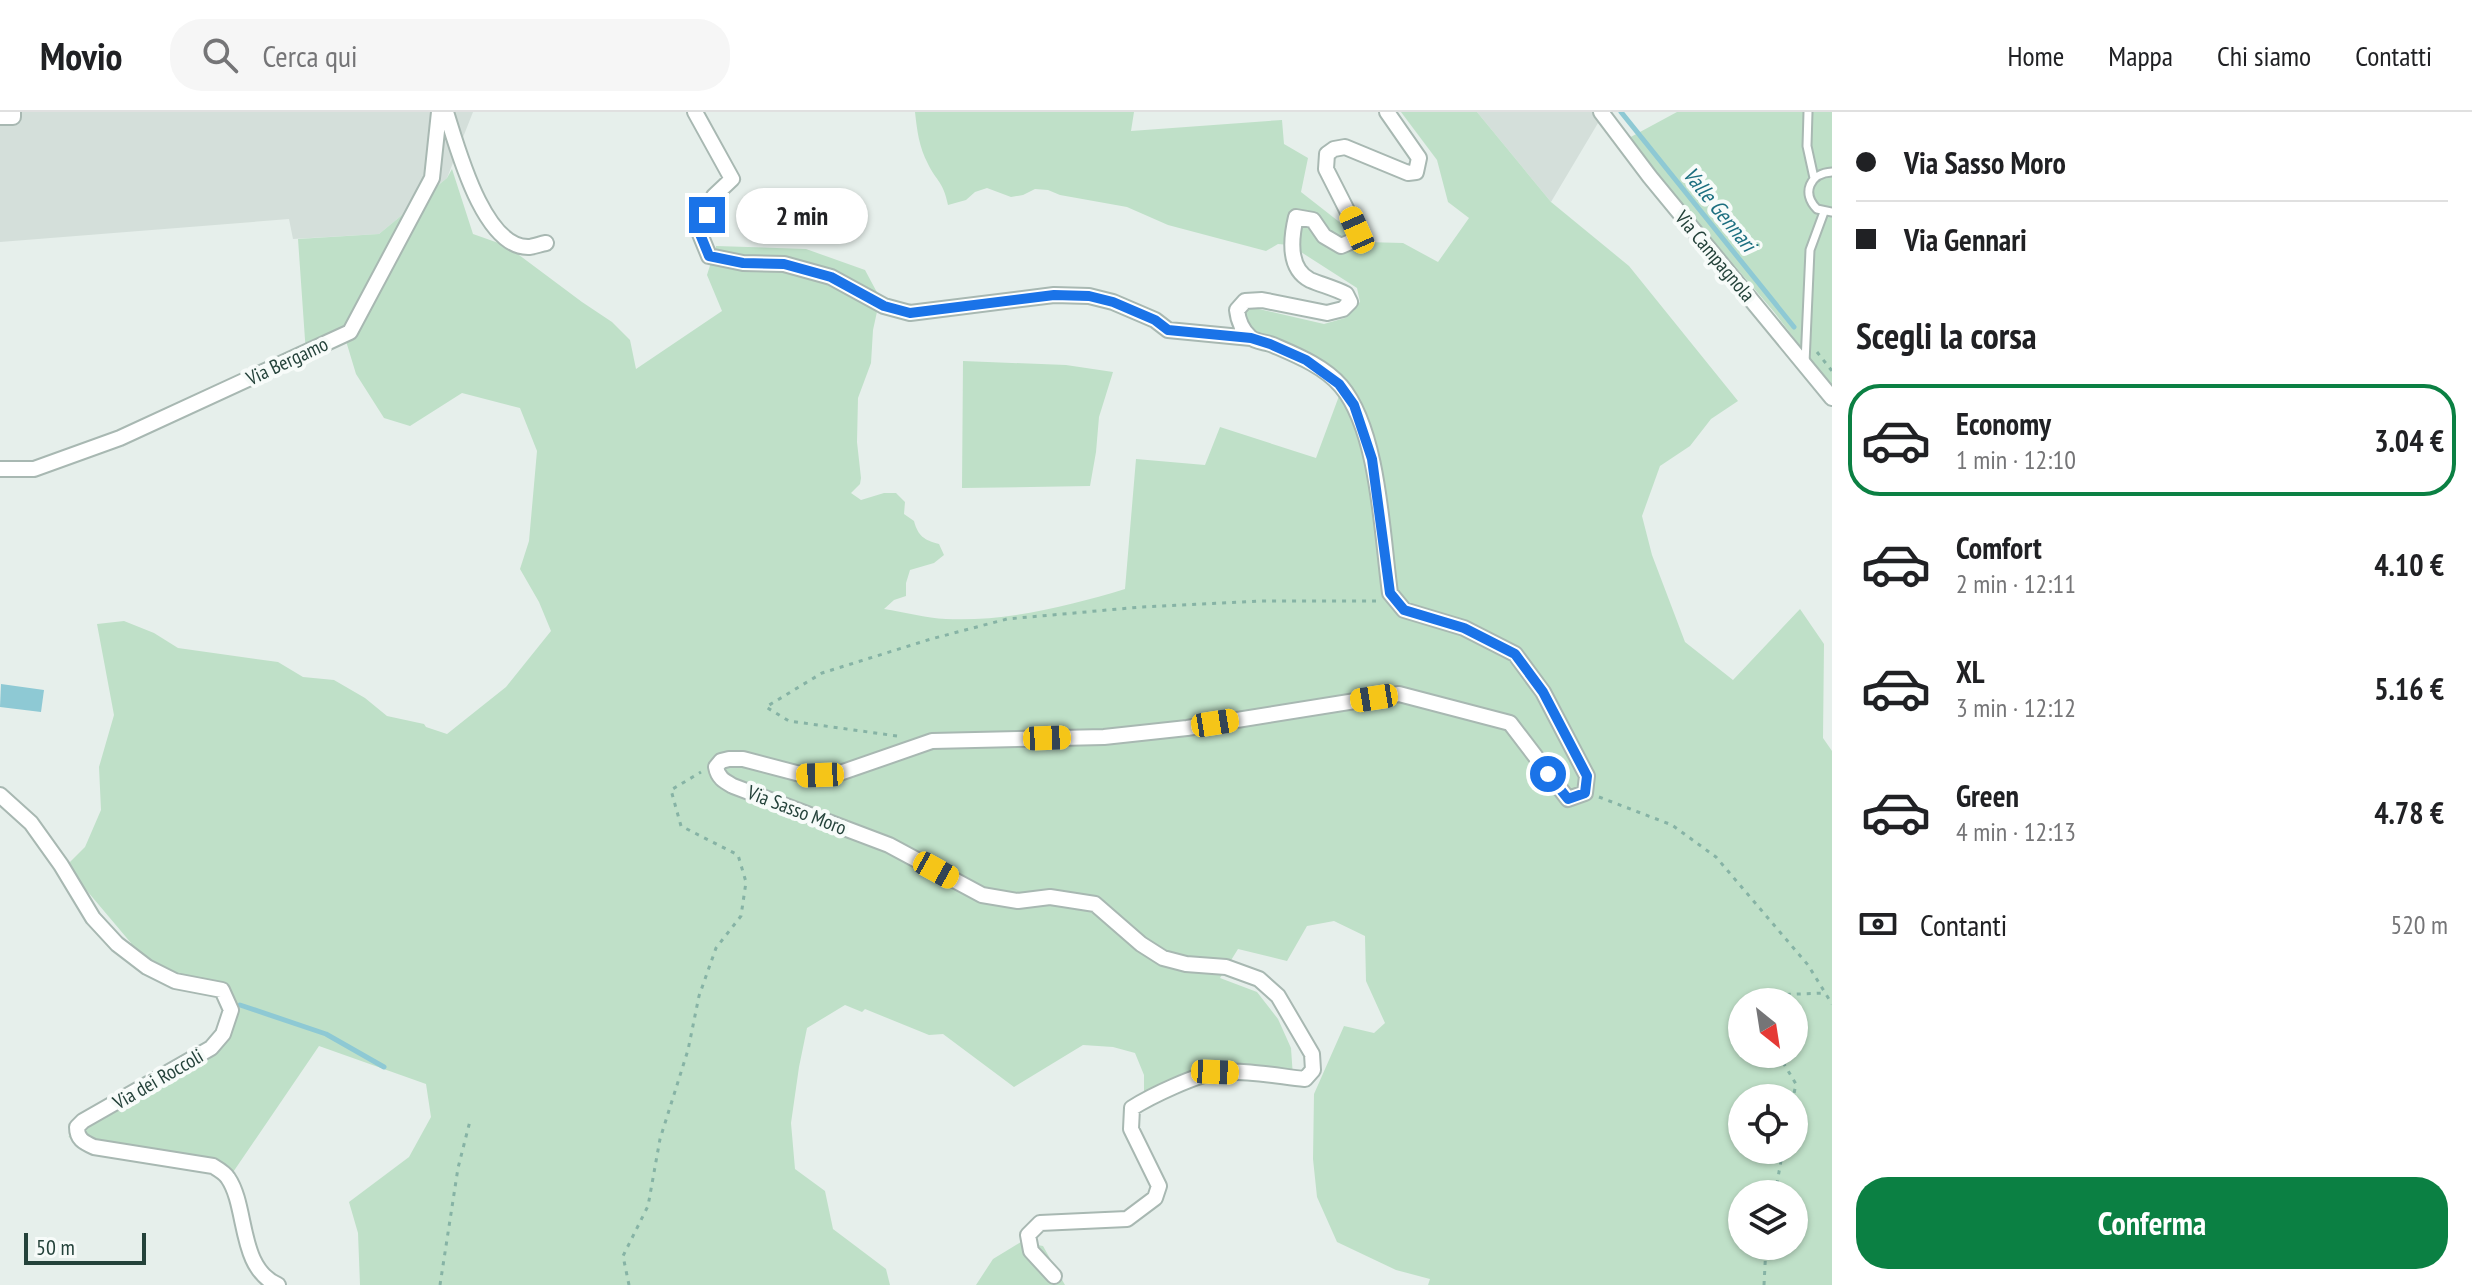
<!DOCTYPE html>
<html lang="it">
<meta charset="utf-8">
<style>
body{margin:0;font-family:"PT Sans Narrow",sans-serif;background:#f6f6f6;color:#202124;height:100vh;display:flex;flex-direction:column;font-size:30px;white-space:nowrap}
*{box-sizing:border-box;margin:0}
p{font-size:26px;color:#757577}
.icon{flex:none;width:44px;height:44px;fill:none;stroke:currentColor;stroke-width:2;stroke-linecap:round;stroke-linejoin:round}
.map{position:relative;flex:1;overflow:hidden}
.sheet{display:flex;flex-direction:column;background:#fff;width:640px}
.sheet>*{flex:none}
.banner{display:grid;align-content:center;height:176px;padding:0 24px;background:#fff}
.needle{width:52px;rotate:150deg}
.tools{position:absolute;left:1728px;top:876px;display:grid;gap:16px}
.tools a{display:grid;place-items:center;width:80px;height:80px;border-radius:50%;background:#fff;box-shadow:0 2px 6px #0004;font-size:40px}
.scale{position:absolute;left:24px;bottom:20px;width:122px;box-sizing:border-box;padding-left:8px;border:4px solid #24423a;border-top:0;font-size:22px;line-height:28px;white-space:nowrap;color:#24423a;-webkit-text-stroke:6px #f7fbf9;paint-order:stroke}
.end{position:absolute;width:36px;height:36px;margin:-18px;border:10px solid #1a73e8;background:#fff;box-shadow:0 0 0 4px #fff}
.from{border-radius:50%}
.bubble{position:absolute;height:56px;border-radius:28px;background:#fff;box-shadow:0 2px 6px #0004;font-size:26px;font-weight:700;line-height:56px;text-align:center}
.car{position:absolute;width:24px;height:48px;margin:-24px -12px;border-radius:10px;box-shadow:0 0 6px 2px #0007;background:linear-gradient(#f5c518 24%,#345 0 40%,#f5c518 0 76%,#345 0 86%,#f5c518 0)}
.banner b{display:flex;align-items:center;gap:28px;height:76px;font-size:30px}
.banner b+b{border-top:2px solid #e0e0e0}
.banner i{width:20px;height:20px;background:#202124}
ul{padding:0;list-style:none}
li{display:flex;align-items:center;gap:24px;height:112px;margin:0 16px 12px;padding:0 8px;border:4px solid transparent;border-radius:32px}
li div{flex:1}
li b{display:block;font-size:30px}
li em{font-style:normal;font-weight:700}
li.selected{border-color:#0b8043}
li>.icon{width:72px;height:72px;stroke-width:1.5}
h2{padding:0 24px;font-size:36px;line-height:96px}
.pay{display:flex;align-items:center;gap:20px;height:88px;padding:0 24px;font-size:30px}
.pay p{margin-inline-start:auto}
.button{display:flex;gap:16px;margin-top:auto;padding:16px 24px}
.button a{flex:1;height:92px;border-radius:32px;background:#0b8043;color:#fff;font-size:32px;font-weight:700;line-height:92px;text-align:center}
header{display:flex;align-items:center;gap:48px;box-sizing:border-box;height:112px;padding:0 40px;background:#fff;border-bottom:2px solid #e0e0e0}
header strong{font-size:38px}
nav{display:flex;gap:44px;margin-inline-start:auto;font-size:28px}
.search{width:560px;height:72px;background:#f6f6f6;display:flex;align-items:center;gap:20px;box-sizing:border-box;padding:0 28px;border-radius:32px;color:#757577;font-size:30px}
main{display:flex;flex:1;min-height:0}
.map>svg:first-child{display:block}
.built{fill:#d4dfda}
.green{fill:#bfe0c8;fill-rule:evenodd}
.water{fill:#8ec9d4}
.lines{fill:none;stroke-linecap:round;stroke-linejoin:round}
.stream{stroke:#8ec9d4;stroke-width:5}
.service-casing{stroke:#a8b8b2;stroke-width:11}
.minor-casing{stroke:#a8b8b2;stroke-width:18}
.path{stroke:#86b3a5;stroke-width:3;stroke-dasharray:4 6;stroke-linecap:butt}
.service{stroke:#fff;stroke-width:7}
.minor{stroke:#fff;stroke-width:14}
.route{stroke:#1a73e8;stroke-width:10}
.labels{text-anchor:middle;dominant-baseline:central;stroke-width:8;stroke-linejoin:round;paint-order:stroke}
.street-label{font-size:20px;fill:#24423a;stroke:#f7fbf9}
.water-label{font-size:22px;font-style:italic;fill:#1c6f80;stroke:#f7fbf9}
</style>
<header>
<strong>Movio</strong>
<div class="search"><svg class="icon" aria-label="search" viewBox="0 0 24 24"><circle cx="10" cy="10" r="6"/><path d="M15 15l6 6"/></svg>Cerca qui</div>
<nav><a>Home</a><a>Mappa</a><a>Chi siamo</a><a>Contatti</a></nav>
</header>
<main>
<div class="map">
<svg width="1832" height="1173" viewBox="0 0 1832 1173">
<rect width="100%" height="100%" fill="#e6efeb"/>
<!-- built -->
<path class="built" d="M0,0H473L447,66L379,122L293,127L289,107L0,130Z
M1477,0H1597L1601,6L1551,90Z"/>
<!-- green -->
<path class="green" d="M915,0H1134L1131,19L1282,8L1284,32L1308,46L1301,80L1365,130L1403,131L1438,150L1469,106L1448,90L1437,48L1401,0H1477L1551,90L1629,154L1738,289L1711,307L1690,334L1660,354L1642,404L1652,443L1685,530L1733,568L1800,497L1824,532L1823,626L1832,639V1173H1428L1430,1167L1396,1158L1337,1130L1317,1085L1313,1047L1314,982L1344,914L1374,921L1385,911L1366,869L1365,824L1334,809L1307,814L1287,849L1238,837L1220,866L1257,880L1278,907L1291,936L1293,965L1198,966L1154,986L1144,981V963L1135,941L1113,935L1083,933L1014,975L943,922L929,923L865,897L862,900L845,893L807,916L799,955L791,1011L795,1057L825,1079L833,1117L886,1157L890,1173H360L358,1121L349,1090L409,1045L431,1005L426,972L319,934L227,1069L179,1045L68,1025L198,944L231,902L230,884L131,844V831L66,754L85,735L101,698L99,655L114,603L97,512L124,509L154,521L178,536L278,550L303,565L334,568L365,586L387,604L424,612L426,615L447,622L506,575L551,519L539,490L520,457L529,429L537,339L520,296L462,281L410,314L384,306L356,262L346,229L306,242L298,127L379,122L447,66L452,57L473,122L507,134L582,190L612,210L630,228L636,257L722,199L707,163L716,134L806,137L865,158L880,186L873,218L871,251L858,286L857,330L861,366L860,372L851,381L861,388L884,381H896L905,390L904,402L914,409C918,424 924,428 939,432L944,443L934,451L910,458L906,471V484L894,488L884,497C904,500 926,506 946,507C1005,510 1069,494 1125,477L1136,347L1205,353L1220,315L1316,346L1339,284C1332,277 1325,266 1317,261C1285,243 1249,241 1243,198L1250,195L1324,212L1345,206L1360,190L1357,176L1290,133L1278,132L1266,139L1168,113L1127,95L1060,83L1048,78L1035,77L1023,83L1011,85L987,76L975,80L966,88L948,93C943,69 937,70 928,52C919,35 917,18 915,0ZM1742,890H1794V942H1742ZM1742,986H1794V1038H1742ZM1742,1082H1794V1134H1742Z
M1677,0H1832V275L1774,200L1627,27Z
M963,249L1066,253L1113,260L1099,305L1096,340L1090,374L962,376Z
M1021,1130L1043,1134L1065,1173H976L993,1147Z"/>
<!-- water -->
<path class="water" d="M1,572L44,578L41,600L0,595Z"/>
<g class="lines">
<!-- stream -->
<path class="stream" d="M1621,0L1794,215
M240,893L326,922L384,955"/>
<!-- service casing -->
<g class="service-casing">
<path id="service" d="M1808,0L1807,34L1814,66
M1832,60C1810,61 1801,81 1817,97L1832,100
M1805,251L1810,138L1824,100"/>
</g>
<!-- minor casing -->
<g class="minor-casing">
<path id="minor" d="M446,0C457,34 483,135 528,135C533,135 540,132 546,131
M695,0L732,67L714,84L700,122L709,144L743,151L784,152L831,165L884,194L910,201L1054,183L1089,184L1113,190L1155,208L1168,218L1251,226
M1601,0L1650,65L1832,286
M0,5H13V0
M0,357H34L120,326L350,220L432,66L439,0
M0,683L31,711L61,753L93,806L117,832L147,855L175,869L222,878L231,898L223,922L211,936L83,1009L77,1015C77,1027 83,1030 94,1035L213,1054C218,1057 225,1061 228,1066C248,1095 238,1156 278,1173
M1054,1164L1031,1139L1028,1123L1040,1111L1127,1107L1155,1086L1159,1074L1131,1017L1132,996C1151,984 1197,962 1218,960C1246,958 1277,964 1305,967L1313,958L1312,942L1278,884L1259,867L1226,855L1186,852L1163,846L1141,832L1095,792L1050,785L1018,789L982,783L889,733L733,674C724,669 718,666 716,655L721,649L729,647H743L804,663L837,662L932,629L1104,625L1187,616L1399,582L1510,611L1568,687L1585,681L1587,664L1543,580L1515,542L1464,516L1404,498L1390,481C1382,423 1379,319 1341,274C1324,254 1296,243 1273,233C1266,230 1255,230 1250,225C1242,218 1238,207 1237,198L1245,189L1262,188L1327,201L1343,197L1350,190L1346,182C1334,176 1322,173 1310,168C1287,156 1291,126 1296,105L1313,108L1324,124L1341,134L1355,128L1357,118L1326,57L1327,42L1334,37L1345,35L1408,61L1416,60L1419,46L1387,0"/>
</g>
<!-- path -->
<path class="path" d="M1817,240L1832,259
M897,624L789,609L766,595L822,561L931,527L1007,507L1141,495L1261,489H1376
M1599,685L1672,713L1716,745L1808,853L1832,892
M1748,890L1744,884L1825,881
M1778,942L1796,972L1793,986
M1775,1082L1783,1038
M440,1173L458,1056L470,1009
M629,1173L623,1144L648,1094L660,1027L688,938L699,884L716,836L741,804L746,770L738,743L681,714L671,678L701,660
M1764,1173L1766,1134"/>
<!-- service -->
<use href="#service" class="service"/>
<!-- minor -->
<use href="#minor" class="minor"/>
</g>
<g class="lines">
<!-- route -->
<path class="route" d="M707,103L700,122L709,144L743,151L784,152L831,165L884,194L910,201L1054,183L1089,184L1113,190L1155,208L1168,218L1251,226L1270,232L1306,248L1339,272L1354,293L1372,347L1390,481L1404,498L1464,516L1515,542L1543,580L1587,664L1585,681L1568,687L1548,662"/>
</g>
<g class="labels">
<!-- street labels -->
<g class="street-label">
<text transform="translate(1715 144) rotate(50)">Via Campagnola</text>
<text transform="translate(287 249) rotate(-25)">Via Bergamo</text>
<text transform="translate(797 698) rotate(21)">Via Sasso Moro</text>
<text transform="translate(158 967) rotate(-30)">Via dei Roccoli</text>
</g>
<!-- water labels -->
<g class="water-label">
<text transform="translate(1720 97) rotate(51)">Valle Gennari</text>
</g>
</g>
</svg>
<div class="tools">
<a><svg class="needle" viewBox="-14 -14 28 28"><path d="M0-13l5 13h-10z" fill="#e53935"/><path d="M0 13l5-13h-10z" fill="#757577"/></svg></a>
<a><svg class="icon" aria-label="locate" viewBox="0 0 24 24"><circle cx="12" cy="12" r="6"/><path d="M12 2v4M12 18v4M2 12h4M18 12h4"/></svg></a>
<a><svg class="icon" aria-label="layers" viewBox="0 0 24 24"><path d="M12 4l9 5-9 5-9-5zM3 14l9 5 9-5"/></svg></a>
</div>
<div class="scale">50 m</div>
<i class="end from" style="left:1548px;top:662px"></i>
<i class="end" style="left:707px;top:103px"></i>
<div class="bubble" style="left:736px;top:76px;width:132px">2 min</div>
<i class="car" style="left:1357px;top:118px;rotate:336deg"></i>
<i class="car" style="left:1374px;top:586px;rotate:261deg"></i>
<i class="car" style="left:1215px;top:611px;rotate:81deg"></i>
<i class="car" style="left:1047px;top:626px;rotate:88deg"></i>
<i class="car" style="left:820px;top:663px;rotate:268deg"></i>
<i class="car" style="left:936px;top:758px;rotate:119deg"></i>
<i class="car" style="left:1215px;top:960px;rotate:92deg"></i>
</div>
<section class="sheet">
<div class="banner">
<b><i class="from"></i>Via Sasso Moro</b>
<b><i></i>Via Gennari</b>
</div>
<h2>Scegli la corsa</h2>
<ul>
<li class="selected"><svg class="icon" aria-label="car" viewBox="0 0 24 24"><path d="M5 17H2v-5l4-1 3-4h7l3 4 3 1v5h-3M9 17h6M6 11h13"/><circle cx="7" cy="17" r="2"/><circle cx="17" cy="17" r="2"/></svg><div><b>Economy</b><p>1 min · 12:10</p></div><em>3.04 €</em></li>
<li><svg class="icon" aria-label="car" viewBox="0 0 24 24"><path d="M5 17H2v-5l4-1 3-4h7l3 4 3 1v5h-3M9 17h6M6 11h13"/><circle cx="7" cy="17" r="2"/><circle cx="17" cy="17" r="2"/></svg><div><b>Comfort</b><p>2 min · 12:11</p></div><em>4.10 €</em></li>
<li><svg class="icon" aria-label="car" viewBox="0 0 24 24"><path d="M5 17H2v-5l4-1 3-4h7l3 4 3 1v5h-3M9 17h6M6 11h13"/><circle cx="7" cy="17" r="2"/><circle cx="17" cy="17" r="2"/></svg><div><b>XL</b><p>3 min · 12:12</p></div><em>5.16 €</em></li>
<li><svg class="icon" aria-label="car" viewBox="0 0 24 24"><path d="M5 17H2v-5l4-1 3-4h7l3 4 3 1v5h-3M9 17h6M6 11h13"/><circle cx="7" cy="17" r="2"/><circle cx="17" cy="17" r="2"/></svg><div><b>Green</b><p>4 min · 12:13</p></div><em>4.78 €</em></li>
</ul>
<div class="pay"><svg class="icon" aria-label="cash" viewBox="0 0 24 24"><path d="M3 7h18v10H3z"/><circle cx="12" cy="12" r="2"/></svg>Contanti<p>520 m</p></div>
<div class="button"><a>Conferma</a></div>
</section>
</main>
